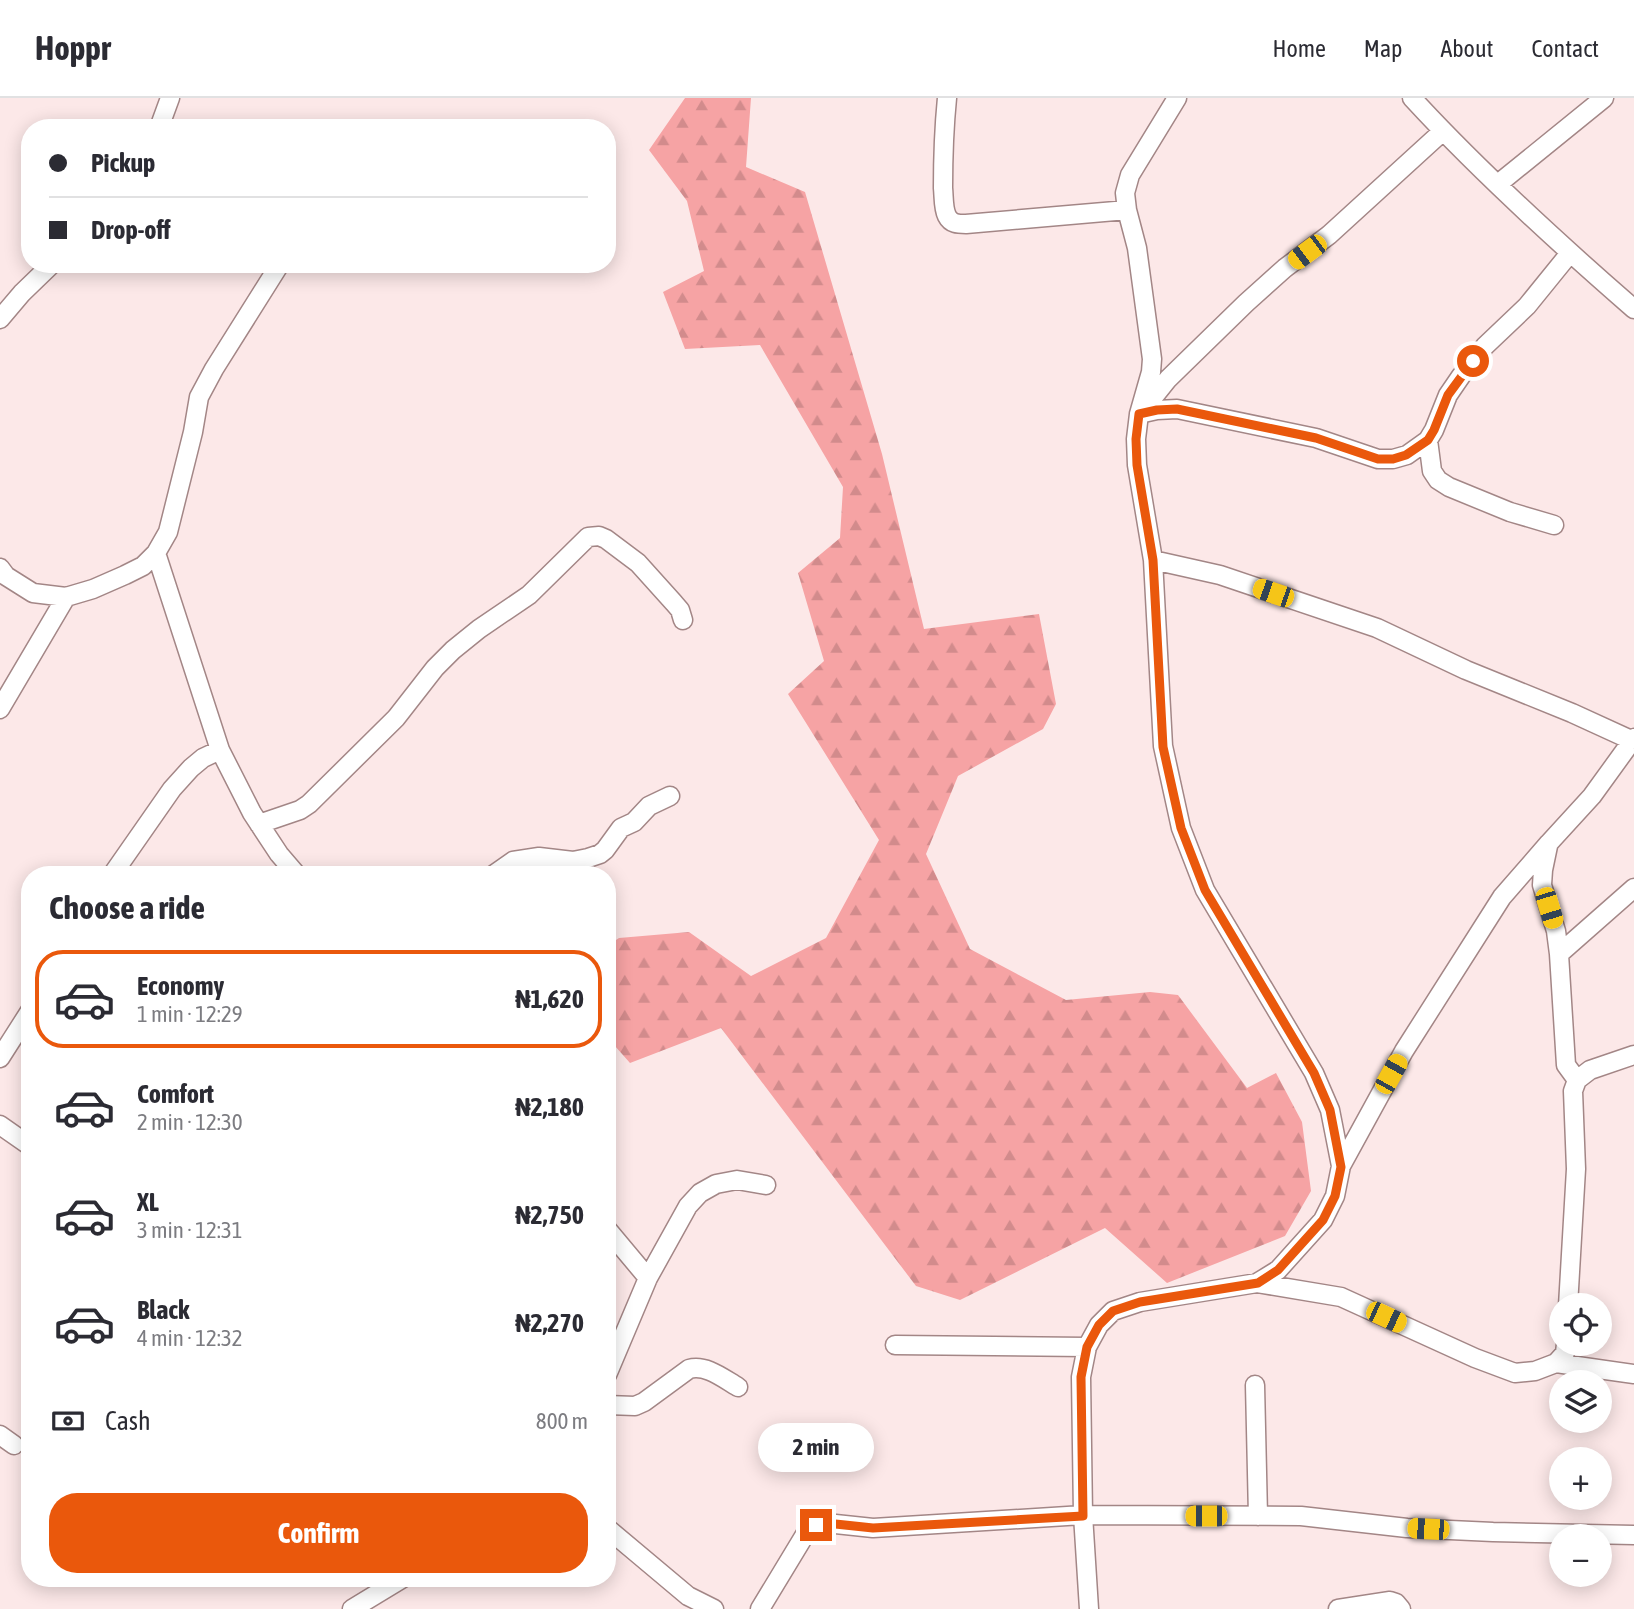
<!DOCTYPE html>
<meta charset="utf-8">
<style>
body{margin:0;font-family:"Asap Condensed",sans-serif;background:#f7f7f7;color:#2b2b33;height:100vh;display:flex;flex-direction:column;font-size:26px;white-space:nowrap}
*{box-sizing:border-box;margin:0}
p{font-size:23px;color:#7c7c81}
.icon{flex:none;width:38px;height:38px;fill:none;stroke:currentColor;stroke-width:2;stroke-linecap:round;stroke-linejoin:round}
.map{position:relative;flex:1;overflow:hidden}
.details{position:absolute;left:21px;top:768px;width:595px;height:721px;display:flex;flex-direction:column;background:#fff;border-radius:28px;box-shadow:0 4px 18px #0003}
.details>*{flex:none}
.banner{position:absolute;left:21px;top:21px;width:595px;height:154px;border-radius:28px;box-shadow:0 4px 18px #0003;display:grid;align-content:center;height:154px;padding:0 28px;background:#fff}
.buttons{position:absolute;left:1549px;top:1195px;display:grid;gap:14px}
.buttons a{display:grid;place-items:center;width:63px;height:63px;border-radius:50%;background:#fff;box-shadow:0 4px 18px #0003;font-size:35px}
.end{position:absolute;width:32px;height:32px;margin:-16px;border:9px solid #ea580c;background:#fff;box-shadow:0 0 0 4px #fff}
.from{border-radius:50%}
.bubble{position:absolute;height:49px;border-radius:24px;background:#fff;box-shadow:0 4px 18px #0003;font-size:23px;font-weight:700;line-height:49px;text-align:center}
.car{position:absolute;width:21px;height:42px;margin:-21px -10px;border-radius:9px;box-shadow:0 0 5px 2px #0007;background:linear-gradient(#f5c518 24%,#345 0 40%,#f5c518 0 76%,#345 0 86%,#f5c518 0)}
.banner b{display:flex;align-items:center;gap:24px;height:66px;font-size:26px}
.banner b+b{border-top:2px solid #e1e1e2}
.banner i{width:18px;height:18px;background:#2b2b33}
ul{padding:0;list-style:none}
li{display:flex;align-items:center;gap:21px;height:98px;margin:0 14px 10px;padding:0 14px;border:4px solid transparent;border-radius:28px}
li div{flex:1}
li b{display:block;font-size:26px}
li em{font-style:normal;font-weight:700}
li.selected{border-color:#ea580c}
li>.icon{width:63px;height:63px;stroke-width:1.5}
h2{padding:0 28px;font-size:32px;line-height:84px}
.pay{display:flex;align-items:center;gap:18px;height:77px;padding:0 28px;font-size:26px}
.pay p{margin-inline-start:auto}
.button{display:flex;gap:14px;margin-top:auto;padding:14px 28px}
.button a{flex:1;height:80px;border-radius:28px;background:#ea580c;color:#fff;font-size:28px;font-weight:700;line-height:80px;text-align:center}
header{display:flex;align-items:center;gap:42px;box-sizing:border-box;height:98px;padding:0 35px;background:#fff;border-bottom:2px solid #e1e1e2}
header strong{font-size:33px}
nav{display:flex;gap:38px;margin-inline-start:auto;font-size:24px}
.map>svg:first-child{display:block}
.forest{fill:url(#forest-firs)}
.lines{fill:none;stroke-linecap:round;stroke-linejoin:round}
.minor-casing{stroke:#a38686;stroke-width:21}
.minor{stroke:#fff;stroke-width:18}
.route{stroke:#ea580c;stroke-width:9}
</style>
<header>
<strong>Hoppr</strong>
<nav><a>Home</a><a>Map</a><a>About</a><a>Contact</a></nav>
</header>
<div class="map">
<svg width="1634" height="1511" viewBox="0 0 1634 1511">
<defs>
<pattern id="forest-firs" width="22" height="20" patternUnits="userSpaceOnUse" patternTransform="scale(1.75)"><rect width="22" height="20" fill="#f6a3a4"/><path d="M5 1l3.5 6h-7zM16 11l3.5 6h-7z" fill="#d28b8c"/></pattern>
</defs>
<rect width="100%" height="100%" fill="#fce8e8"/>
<!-- forest -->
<path class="forest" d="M685,0H751L746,69L805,94L882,356L924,531L1039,516L1056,606L1043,631L958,678L926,756L970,851L1066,902L1150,894L1178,897L1247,990L1276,975L1302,1024L1311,1093L1285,1138L1167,1185L1105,1130L960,1202L916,1188L721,930L630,965L607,939V848L619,840L689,834L751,878L826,840L879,742L788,596L824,563L798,475L840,440L843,389L760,247L685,251L663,194L704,173L687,103L649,52Z"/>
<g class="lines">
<!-- minor casing -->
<g class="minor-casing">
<path id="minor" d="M947,0C944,30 943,60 943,90C944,99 943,110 947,118C951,126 958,126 966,126L1127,112
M1177,0L1130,77L1125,95L1127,112L1137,150L1152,261L1151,274L1139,316L1136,341L1137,367L1153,462L1163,648L1181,730L1205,792L1314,975L1330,1012L1341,1068L1335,1098L1323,1122L1278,1172L1257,1185
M1412,0C1481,75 1557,144 1634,211
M159,30L170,0
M1498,86L1604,0
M0,221L22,195L52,166
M1142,307L1156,296L1168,281L1246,205L1285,170L1329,137L1443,33
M1139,316L1157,312L1177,311L1316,340L1378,361H1393L1407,357L1428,342L1434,332L1448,297L1461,278L1485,248L1527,208L1570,155
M1428,342L1432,373L1438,382L1449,389L1510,414L1554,427
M156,455L220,652L252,715L279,756L297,777
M1153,462L1220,477L1377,530L1466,572L1572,615L1631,642
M0,470L6,478L33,495L66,499L93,491L125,477L143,468L156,455L168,434L193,334L199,299L214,271L280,166
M0,611L66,499
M259,726L300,712L309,706L396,620L435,570L453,552L479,531L529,497L588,439L599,438L606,441L638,465L674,505L680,512L683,522
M1548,748L1543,772L1542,787L1556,833L1559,856L1566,967L1577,982
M112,777L172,691L191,670L203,660L220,652
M493,777L513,763L539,759L573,763L588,760L600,756L605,752L621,730L634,724L649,708L670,698
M1559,856L1634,790
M0,960L30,913
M0,1027L30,1048
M1341,1068L1404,953L1502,799L1549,745L1592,698L1634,640
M607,1131L648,1180
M1568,1208L1576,1071L1573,993L1577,982L1590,972L1634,957
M895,1247L1087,1249
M1556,1265L1634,1276
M607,1277L648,1180L688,1108L700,1095L716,1086L737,1082L766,1087
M1255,1287L1258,1418
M607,1307L635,1308L644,1304L689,1271C706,1266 724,1281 738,1289
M0,1337L14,1347
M607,1430L688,1498L714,1511
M352,1511L403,1480
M760,1511L806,1435L816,1427L826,1425L873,1430L1083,1417L1301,1418L1407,1430L1493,1434L1634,1437
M1089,1511L1083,1417L1081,1279L1087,1249L1099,1227L1113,1213L1140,1204L1257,1185L1341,1199L1475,1260L1515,1275L1535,1273L1556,1265L1565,1255L1566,1246
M1338,1511L1390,1503L1396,1505L1401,1511"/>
</g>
<!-- minor -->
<use href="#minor" class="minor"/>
</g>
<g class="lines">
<!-- route -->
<path class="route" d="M816,1427L826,1425L873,1430L1083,1418L1081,1279L1087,1249L1099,1227L1113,1213L1140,1204L1258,1185L1278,1172L1323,1122L1335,1098L1341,1069L1330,1012L1314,975L1205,792L1181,730L1163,649L1153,462L1137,367L1136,341L1139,316L1157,312L1177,311L1316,340L1378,361H1393L1406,357L1428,342L1434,332L1448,297L1473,263"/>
</g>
</svg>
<div class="buttons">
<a><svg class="icon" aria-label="locate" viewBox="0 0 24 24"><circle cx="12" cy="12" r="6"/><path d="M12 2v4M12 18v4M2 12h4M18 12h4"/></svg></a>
<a><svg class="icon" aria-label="layers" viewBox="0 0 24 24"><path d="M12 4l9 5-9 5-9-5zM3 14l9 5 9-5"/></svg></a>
<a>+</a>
<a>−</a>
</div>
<i class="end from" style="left:1473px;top:263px"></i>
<i class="end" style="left:816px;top:1427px"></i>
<div class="bubble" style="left:758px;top:1325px;width:116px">2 min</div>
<i class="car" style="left:1307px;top:154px;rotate:233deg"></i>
<i class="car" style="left:1273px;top:495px;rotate:289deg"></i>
<i class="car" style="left:1549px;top:810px;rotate:163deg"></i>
<i class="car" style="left:1391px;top:976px;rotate:29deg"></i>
<i class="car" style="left:1386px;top:1219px;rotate:115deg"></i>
<i class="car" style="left:1206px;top:1418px;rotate:270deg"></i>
<i class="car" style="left:1428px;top:1431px;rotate:273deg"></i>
<div class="banner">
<b><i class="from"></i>Pickup</b>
<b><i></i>Drop-off</b>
</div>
<section class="details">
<h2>Choose a ride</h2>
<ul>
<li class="selected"><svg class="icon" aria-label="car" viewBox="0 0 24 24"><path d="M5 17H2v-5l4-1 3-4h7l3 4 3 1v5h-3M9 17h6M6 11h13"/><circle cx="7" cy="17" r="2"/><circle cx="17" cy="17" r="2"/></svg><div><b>Economy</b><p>1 min · 12:29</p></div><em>₦1,620</em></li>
<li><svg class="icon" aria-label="car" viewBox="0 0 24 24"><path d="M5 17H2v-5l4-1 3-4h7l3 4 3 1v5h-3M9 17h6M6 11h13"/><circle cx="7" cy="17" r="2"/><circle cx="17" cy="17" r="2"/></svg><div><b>Comfort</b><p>2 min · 12:30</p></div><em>₦2,180</em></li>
<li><svg class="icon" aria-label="car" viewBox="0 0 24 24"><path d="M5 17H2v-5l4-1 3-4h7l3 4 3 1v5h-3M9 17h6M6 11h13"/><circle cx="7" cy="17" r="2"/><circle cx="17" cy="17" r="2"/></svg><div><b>XL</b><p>3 min · 12:31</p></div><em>₦2,750</em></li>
<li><svg class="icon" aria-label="car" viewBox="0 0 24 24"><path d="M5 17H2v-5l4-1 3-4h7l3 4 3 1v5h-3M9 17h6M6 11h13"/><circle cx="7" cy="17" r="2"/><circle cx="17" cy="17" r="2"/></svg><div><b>Black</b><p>4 min · 12:32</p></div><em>₦2,270</em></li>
</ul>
<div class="pay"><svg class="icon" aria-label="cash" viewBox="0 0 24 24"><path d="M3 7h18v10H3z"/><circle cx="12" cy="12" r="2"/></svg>Cash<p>800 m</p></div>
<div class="button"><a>Confirm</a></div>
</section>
</div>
